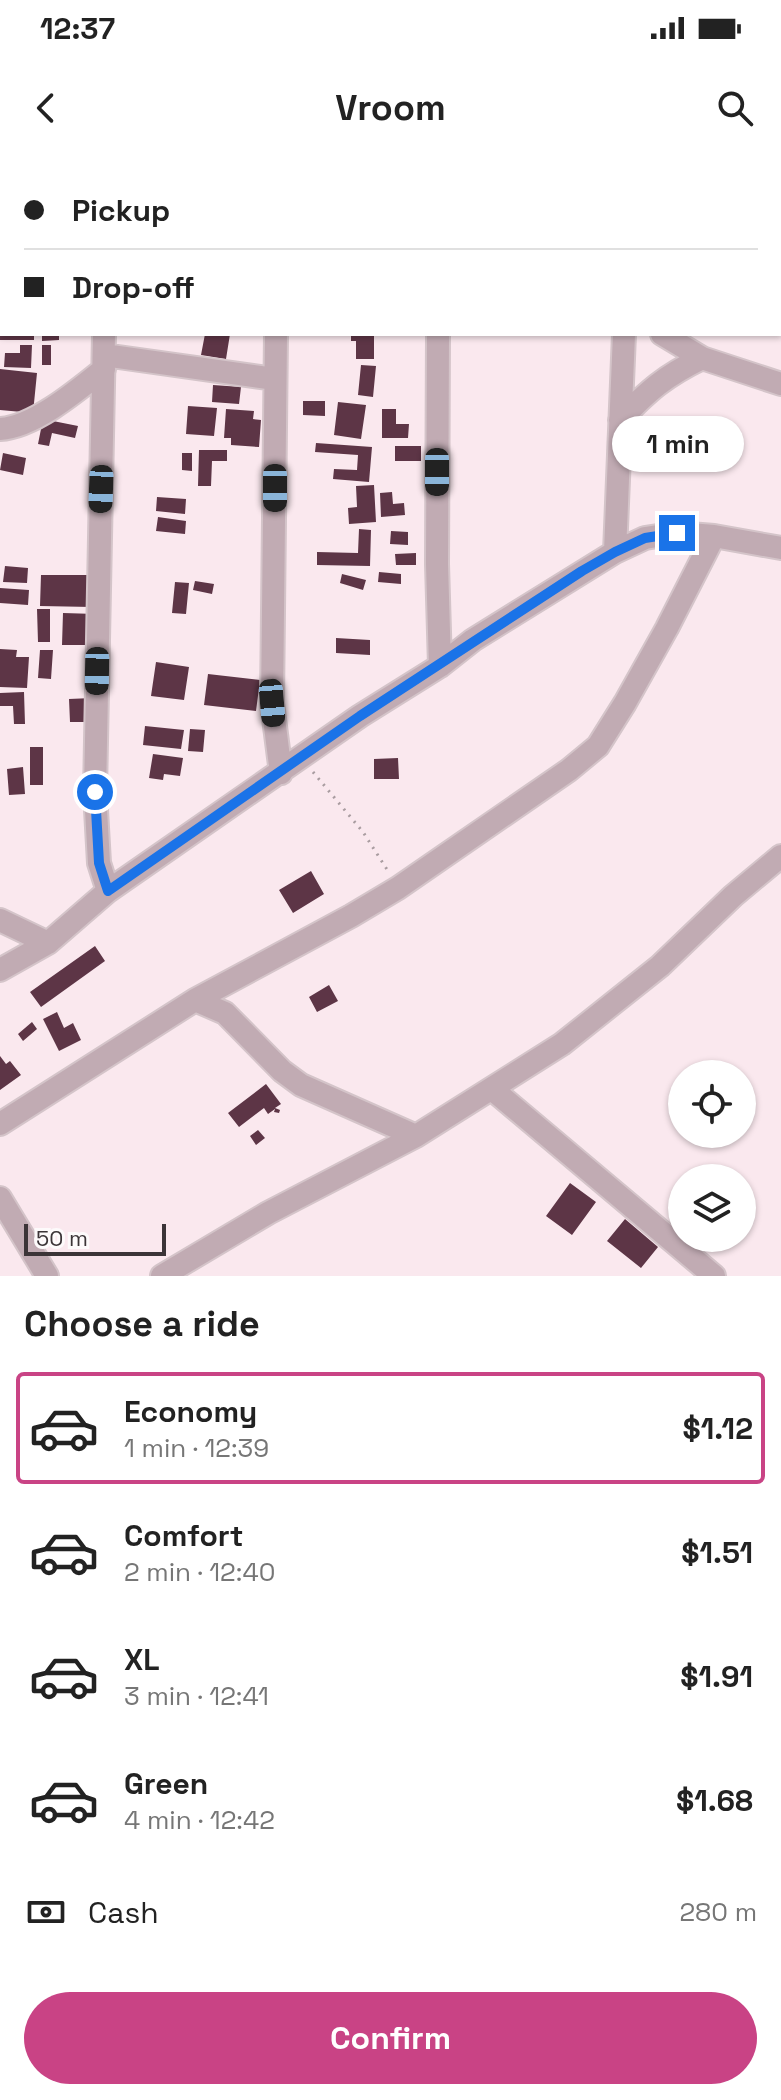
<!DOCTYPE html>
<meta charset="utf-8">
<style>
body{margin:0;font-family:"Space Grotesk",sans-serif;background:#f2f2f2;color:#222;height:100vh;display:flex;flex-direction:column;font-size:30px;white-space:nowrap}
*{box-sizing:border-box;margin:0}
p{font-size:26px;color:#767676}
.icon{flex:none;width:44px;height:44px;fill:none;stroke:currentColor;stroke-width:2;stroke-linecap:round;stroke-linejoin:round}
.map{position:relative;height:1116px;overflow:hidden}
.drawer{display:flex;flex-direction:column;background:#fff;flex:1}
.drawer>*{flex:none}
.hud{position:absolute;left:0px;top:0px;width:782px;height:176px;box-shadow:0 2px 6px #0004;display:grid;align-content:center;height:176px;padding:0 24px;background:#fff}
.controls{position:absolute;left:668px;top:900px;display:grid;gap:16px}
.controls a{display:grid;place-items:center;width:88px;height:88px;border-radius:50%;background:#fff;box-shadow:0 2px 6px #0004;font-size:40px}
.scale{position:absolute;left:24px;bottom:20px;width:142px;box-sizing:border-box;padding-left:8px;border:4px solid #3b3437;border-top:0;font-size:22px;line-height:28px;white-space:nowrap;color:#3b3437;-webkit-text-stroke:6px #fdfafb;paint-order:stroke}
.end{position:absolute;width:36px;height:36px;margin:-18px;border:10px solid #1a73e8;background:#fff;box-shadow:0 0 0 4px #fff}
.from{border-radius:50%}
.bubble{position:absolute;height:56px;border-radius:28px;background:#fff;box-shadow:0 2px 6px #0004;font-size:26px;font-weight:800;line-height:56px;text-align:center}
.car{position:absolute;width:24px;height:48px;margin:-24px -12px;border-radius:10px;box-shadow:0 0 6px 2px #0007;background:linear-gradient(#222 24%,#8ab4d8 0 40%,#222 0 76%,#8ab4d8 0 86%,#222 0)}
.hud b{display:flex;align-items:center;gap:28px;height:76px;font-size:30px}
.hud b+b{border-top:2px solid #e0e0e0}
.hud i{width:20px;height:20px;background:#222}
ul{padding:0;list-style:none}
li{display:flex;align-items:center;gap:24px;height:112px;margin:0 16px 12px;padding:0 8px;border:4px solid transparent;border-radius:8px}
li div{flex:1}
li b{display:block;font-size:30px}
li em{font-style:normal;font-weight:800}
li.selected{border-color:#c94385}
li>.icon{width:72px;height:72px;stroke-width:1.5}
h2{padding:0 24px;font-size:36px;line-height:96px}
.pay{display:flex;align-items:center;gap:20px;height:88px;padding:0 24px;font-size:30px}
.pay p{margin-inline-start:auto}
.cta{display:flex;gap:16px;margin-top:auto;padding:16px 24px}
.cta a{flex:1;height:92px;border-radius:48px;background:#c94385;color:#fff;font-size:32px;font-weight:800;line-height:92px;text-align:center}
.status{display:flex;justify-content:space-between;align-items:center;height:56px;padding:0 40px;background:#fff;direction:ltr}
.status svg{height:22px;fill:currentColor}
header{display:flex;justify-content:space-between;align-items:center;height:104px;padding:0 24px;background:#fff;font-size:36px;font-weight:800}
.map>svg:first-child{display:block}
.building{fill:#5d3546}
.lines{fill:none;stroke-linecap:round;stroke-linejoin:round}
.minor-casing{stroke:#d4c4c9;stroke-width:26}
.path{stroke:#a99ca0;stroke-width:3;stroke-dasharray:2 6;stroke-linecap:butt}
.minor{stroke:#c1abb3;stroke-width:22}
.route{stroke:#1a73e8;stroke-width:10}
</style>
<div class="status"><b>12:37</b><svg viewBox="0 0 49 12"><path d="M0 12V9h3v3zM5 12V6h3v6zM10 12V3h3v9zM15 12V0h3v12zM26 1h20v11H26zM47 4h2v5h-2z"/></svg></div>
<header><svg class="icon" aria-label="back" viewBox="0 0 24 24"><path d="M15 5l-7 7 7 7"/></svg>Vroom<svg class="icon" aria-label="search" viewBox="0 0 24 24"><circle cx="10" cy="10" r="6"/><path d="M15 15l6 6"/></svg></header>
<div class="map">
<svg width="781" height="1116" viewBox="0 0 781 1116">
<rect width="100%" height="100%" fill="#fae8ee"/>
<!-- building -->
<path class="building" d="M0,174H34V180H0Z
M42,174H59V180L42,181Z
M205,174H230L226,199L201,195Z
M351,174H374V199H356V181H351Z
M20,185H32L31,208L4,207L5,193H20Z
M42,185H51V205H42Z
M361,205L376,206L373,237L358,235Z
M0,209L37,213L33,253L0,250Z
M213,225L241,227L239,244L212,242Z
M303,241H325V256L303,255Z
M338,242L366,245L361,279L334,275Z
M188,246L217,248L214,276L186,274Z
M226,249L254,251L253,259L261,260L259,287L231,285V278H224Z
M382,249H396V264H409L408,278H382Z
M43,259L78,266L75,278L52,273L49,286L38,284Z
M316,283L372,287L369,322L333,319L334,309L357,310L358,295L315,292Z
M395,286H421V301H395Z
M199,290H227V301H212L211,326H198Z
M3,293L26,298L23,315L0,310Z
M182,293H192V311L182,310Z
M374,325L376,362L349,364L348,348L357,347L356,326Z
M392,332L393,344L404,343L405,355L381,357L380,333Z
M157,337L186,339L185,354L156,351Z
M158,357L186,361L185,374L156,371Z
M359,369L371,370L370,406L317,405V392L358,393Z
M391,371L408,372V385L390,384Z
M416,393V405H396L395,394Z
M5,406L28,408L27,423L3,422Z
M379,412L401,414V424L378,422Z
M342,414L366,420L363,430L340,423Z
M41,415H93L92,447L40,446Z
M195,421L214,424L212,434L193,430Z
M175,422L189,423L186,454L172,453Z
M0,428L29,430L28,445L0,443Z
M37,449H50V482H38Z
M63,453L96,454L89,485H62Z
M336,478L370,480V495L336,493Z
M0,489L17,490L16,497H29L27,528L0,527Z
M40,490H53L51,519L38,518Z
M156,502L189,507L184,540L151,536Z
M208,514L260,520L256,551L204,545Z
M24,532L25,564H14L13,546H0V533Z
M92,538L93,562H70L69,539Z
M145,566L184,570L181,589L143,585Z
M190,569L205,570L203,592L188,591Z
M30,587H43V625H30Z
M153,594L183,598L180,616L164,614L163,620L149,618Z
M398,598L399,619H374V599Z
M23,607L25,634L9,635L7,609Z
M311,711L324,734L293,753L279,730Z
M95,786L105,801L41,847L30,832Z
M329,825L338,841L317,852L309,837Z
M57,852L64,868L73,863L81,880L59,891L43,859Z
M32,862L37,869L23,881L18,874Z
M0,896L6,904L10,901L21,915L0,930Z
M266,924L281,944L275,948L280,950L279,953L274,952L275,949L268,954L264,948L239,967L228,953Z
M258,970L265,978L256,985L250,976Z
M570,1023L596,1042L572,1075L546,1056Z
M625,1059L658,1087L641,1108L607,1081Z"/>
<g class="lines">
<!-- minor casing -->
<g class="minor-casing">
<path id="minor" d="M102,0V2
M280,2V0
M443,2V0
M625,2V0
M104,174L95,632L99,703L108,731
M276,174L272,543L281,613
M438,174L437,404L440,506
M662,174L702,198L781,224
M104,195L275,219
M620,260C649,230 665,216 702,198
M0,269C34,267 78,230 104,209
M615,392L624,174
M0,760L48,783
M0,810L48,783L108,731L360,556L440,506L473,480L615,392L645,378L677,373L714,376L781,388
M195,840L225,853L282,911L301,925L416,976
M492,929L714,1116
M0,964L195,840L351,756L398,728L569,610L598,586L625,543L667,468L714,376
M0,1038L47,1116
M162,1116L268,1053L416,976L562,884L660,806L733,736L781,696"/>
</g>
<!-- path -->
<path class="path" d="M657,0L659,2
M780,62H781
M313,612L363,672L388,711"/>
<!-- minor -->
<use href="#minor" class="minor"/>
</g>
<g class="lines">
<!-- route -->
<path class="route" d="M95,632L99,703L108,731L360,556L582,411L615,392L645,378L677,373"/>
</g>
</svg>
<div class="controls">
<a><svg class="icon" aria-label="locate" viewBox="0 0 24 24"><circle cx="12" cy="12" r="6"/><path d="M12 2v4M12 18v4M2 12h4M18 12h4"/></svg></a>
<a><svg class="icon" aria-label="layers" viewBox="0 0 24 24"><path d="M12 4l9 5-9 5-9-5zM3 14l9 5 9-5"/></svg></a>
</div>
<div class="scale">50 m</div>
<i class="end from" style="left:95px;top:632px"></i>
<i class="end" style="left:677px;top:373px"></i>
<div class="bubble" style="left:612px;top:256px;width:132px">1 min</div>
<i class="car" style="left:437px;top:312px;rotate:180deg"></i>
<i class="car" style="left:275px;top:328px;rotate:180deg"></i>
<i class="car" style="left:101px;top:329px;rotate:182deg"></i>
<i class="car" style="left:97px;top:511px;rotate:181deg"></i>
<i class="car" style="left:272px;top:543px;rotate:175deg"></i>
<div class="hud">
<b><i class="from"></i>Pickup</b>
<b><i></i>Drop-off</b>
</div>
</div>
<section class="drawer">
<h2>Choose a ride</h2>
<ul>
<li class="selected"><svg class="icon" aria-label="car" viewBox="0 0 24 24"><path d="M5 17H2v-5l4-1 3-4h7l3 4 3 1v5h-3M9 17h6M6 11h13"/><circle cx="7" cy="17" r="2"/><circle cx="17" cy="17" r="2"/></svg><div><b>Economy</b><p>1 min · 12:39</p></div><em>$1.12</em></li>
<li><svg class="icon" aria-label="car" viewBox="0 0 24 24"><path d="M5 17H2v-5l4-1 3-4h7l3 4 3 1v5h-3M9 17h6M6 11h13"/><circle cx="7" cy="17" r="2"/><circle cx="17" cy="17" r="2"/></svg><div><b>Comfort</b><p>2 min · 12:40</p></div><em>$1.51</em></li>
<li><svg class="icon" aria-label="car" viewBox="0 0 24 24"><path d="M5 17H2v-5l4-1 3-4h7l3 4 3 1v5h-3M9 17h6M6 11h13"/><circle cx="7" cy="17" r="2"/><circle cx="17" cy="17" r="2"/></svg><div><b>XL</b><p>3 min · 12:41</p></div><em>$1.91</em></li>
<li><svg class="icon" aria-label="car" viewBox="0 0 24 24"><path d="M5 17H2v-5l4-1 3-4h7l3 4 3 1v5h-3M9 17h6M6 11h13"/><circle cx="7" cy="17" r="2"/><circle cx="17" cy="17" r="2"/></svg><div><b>Green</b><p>4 min · 12:42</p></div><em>$1.68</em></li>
</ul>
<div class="pay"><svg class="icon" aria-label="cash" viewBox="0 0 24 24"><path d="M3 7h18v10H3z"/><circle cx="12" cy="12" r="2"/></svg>Cash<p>280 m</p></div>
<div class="cta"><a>Confirm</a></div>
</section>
